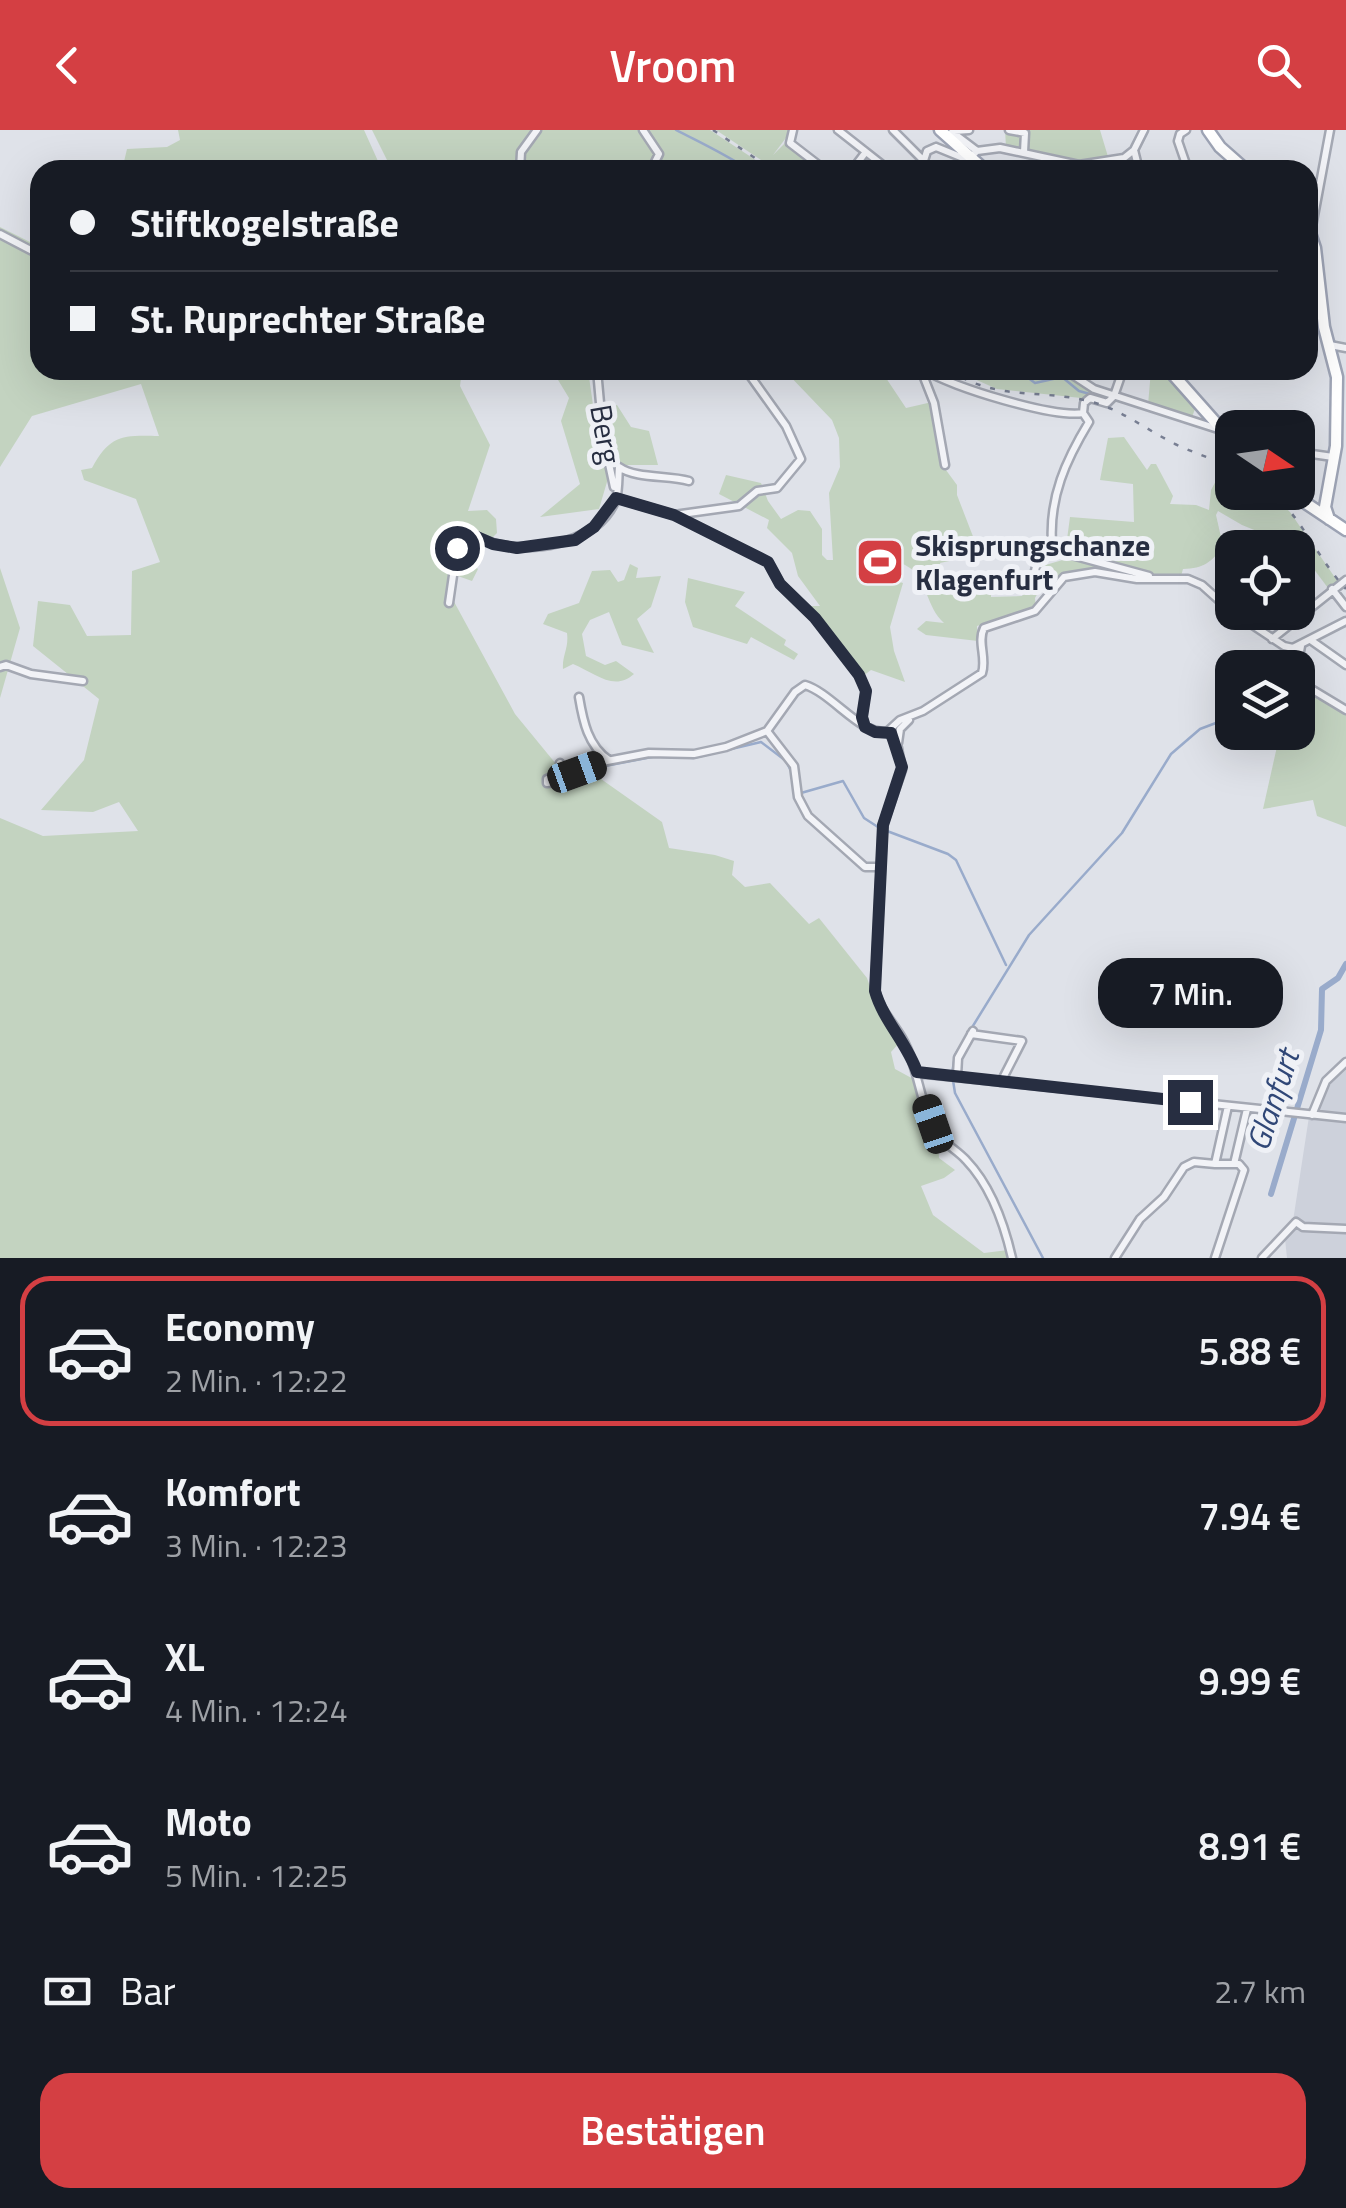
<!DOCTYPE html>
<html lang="de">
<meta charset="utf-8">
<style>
body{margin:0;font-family:"Titillium Web",sans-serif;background:#242831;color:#f1f3f6;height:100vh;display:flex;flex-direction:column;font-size:38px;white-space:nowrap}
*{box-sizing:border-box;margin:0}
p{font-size:32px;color:#9ea1a6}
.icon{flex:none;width:55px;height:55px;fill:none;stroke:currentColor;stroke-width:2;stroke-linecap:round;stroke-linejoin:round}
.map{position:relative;height:1128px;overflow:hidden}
.side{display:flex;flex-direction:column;background:#171b24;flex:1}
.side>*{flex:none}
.banner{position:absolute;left:30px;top:30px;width:1288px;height:220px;border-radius:30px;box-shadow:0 10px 40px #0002;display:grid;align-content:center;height:220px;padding:0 40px;background:#171b24}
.needle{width:65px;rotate:103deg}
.fabs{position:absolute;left:1215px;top:280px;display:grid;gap:20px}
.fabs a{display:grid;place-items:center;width:100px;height:100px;border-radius:20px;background:#171b24;box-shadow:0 10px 40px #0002;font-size:50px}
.end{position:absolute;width:45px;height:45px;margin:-22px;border:12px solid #272e41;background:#fff;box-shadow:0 0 0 5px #fff}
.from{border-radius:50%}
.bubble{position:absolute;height:70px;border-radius:30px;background:#171b24;box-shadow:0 10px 40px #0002;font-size:32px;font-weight:600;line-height:70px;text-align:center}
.car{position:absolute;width:30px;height:60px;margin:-30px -15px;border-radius:12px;box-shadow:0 0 8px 2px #0007;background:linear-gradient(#222 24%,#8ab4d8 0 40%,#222 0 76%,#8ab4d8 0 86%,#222 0)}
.banner b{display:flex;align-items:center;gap:35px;height:95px;font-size:38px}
.banner b+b{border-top:2px solid #363941}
.banner i{width:25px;height:25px;background:#f1f3f6}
ul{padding:18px 0 0;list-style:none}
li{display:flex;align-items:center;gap:30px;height:150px;margin:0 20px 15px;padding:0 20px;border:5px solid transparent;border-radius:30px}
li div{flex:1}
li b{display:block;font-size:38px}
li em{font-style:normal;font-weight:600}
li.active{border-color:#d43f43}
li>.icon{width:90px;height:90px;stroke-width:1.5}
.pay{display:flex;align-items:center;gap:25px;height:110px;padding:0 40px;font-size:38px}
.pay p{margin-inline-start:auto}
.button{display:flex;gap:20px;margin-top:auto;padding:20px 40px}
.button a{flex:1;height:115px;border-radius:30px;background:#d43f43;color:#fff;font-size:40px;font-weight:600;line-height:115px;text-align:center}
header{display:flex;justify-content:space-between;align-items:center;height:130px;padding:0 40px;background:#d43f43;color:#fff;font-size:45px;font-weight:600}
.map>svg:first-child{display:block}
.built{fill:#cdd1db}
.green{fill:#c3d3c0}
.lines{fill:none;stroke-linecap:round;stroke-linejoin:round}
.stream{stroke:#99abcb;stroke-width:2.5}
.river{stroke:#99abcb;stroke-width:6}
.minor-casing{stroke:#a4a8b3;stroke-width:11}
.major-casing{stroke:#9ea4b5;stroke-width:15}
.minor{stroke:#f2f3f7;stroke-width:6}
.major{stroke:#fff;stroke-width:10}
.rail{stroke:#787f93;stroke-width:2.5;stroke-dasharray:5 10;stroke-linecap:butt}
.route{stroke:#272e41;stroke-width:12}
.labels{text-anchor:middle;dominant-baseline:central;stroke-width:10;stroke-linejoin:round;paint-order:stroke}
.street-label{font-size:30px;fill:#272e41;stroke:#eff1f6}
.poi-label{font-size:30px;font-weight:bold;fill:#272e41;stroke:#eff1f6;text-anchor:start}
.water-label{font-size:32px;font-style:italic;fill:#304777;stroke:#eff1f6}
</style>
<header><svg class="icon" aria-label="back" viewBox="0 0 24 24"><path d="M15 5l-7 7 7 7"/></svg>Vroom<svg class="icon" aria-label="search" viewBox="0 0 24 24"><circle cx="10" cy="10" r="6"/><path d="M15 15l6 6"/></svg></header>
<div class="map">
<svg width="1346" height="1128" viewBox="0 0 1346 1128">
<rect width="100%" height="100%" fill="#dfe2e9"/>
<!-- built -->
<path class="built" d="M1346,934V1128H1287L1284,1099L1293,1091L1310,980H1313L1326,952Z"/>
<!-- green -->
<path class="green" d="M178,0H364L382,40H157L153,37L122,40L127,19L167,17L180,10Z
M372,0H710L771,40H392Z
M716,0H792L773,25L786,12L823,40H776Z
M1005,0H1100L1109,30L1085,34L1006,17Z
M0,97L30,112L32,121L40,123V240H462L460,256L490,315L468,381L487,380L496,389L497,403L489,411L471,403L464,408L471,420L466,429L478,439L472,451L455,445L452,468L515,584L556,634L585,627L603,631L601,649L662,692L669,718L715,725L734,731L732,745L745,757L770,753L809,794L819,788L867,848L874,868L901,911L891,922L895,939L917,951L938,1010L939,1028L955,1040L944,1048L921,1056L933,1085L984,1123L1008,1120L1010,1128H0V688L43,706L138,701L119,672L93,682L41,680L84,630L99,569L33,516L38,471L70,475L87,506L131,505L132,441L160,432L136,369L84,350L81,340L92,338C110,305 122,305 159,306L141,254L32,286L0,337Z
M552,240H588L594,282L617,275L631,297L649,301L658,335H612L599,379L540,387L580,354L561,291L569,268Z
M784,240H860L884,245L906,278L932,272L943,336L957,355V365L979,422L977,425L940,433L944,449L968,461L991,454V467L1022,466L1042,436L1066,429L1064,424L1070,419L1066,417L1070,387L1134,392L1133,354L1100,350L1108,308L1124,307L1147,340L1151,334H1156L1173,366L1170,374L1196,375L1209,380L1211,360L1224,336L1232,339V362L1270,363L1290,382L1338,452L1328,458L1298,418L1242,395L1218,381L1216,385L1223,416C1211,433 1204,438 1183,439L1181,446C1165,446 1148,448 1131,447C1103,443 1077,436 1051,453L1044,452L1035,468L1036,479L977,496L978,511L926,505L917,499L926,491L944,493C926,477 927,449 910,438C898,429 876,426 862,422L859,433L880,446L903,453L890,497L894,521L905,552L871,540L859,549L817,492L781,460L785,453L811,476H820L798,446L792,423L767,398L769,390L719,364L726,345L761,353L768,371L781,389L798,380L810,381L822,399V425L827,430H833L829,363L840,337L839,308L832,290Z
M954,240H1063L1109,266V271L997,259Z
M1151,240H1162L1196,276L1191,290L1148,275Z
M630,434L638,438L636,448L661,446L651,477L637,489L654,523L622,515L609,482L590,490L582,504L586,526L605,535L616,531L634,544C614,562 595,543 573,534L563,539C562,525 569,519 567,503L543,494L548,484L579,473L592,441L610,440L618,452L624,450Z
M0,438L20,498L0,568Z
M688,448L745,462L735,476L786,510L784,515L798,524L794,530L751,507L747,514L693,497L685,472Z
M1298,553L1346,581V697L1317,686L1313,670L1263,679L1280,603L1298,602Z"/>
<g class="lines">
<!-- stream -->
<path class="stream" d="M676,0C701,13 725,24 749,40
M1002,240L1027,247L1035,253L1062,247L1079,261L1108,269
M680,627L693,628L761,612L786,631L792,643
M570,652L605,636L657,626
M801,663L843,651L864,688L881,699
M887,701L948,724L956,730L1006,835
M1043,1128L955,963L952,944L955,925L1029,805L1122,703L1171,624L1200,599L1229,588"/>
<!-- river -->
<path class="river" d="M1271,1064L1321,900L1322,859L1338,848L1346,834"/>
<!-- minor casing -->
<g class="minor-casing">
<path id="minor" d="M643,0L659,24L651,40
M793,0L790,13L825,40
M838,0L889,40
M893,0L924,31
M1009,0L1025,3L1024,22
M1186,0L1180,4L1178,11L1188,40
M954,1L969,0
M952,2L977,21
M936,17L963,28L967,40
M971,27L977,21L1000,18L1079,35L1124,28L1134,20
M520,40L521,22L537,0
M852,40L865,23
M921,40L927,21L936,17
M1139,40L1134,20L1144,0
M1311,102L1330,0
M0,104L40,125
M1330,215L1346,218
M597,240L603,306L614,357
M921,240L934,273L945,335
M925,240C951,257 1054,288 1083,283
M1065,240L1094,259L1221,300
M1114,266L1107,273L1090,268L1084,273L1083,283L1089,292C1066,330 1049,367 1052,413L1068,424L1149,446
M1114,266L1123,240
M1298,322L1333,327
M616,368L674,385L768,432L780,454L815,488L859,545L866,561L862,587L865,596
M674,385L739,376L757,361L777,358L801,329L786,296L746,240
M1034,445L1039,424L1051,421L1052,416
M1332,459L1346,477
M449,473L457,418L470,404C480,407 489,413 500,415C539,423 600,411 616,369C619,359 618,347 619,337C636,349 668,345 689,351
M1233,482L1284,516L1293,518L1346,491
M1272,509L1346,450
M1312,511L1346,535
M0,537L6,535L31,544L83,551
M1297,538L1301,516
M1298,551L1346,580
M579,567C583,591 588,616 609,630
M767,601L794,636L798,667L808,686L865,737H881
M888,601L898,618L902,640L883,695L875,861C880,880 892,891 902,908C919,937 919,975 937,1003C944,1014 957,1020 966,1030C991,1056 1004,1093 1012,1128
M898,613L900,599L909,590
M560,633L564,643L547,649V653L566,651L577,642L607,631L649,623L694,624L726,617L767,601L795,562L805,555C832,563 863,608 888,601L900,590L923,581L982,543C987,528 977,512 984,498L1035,481L1064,447L1095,442L1137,449H1188L1202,455L1232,482
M971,904L1022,911L1001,952
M917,943L1346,988
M957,946L958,928L973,901
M1312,985L1326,951L1346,932
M1215,1034H1239L1244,1040L1215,1128
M1234,1034L1247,979
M1115,1128L1140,1089L1164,1067L1184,1037L1194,1032L1215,1034L1228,976
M1262,1128L1296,1092L1303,1097L1346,1099"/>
</g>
<!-- major casing -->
<g class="major-casing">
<path id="major" d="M940,0L985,40
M1208,0L1220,17L1246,40
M1308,97L1315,118L1324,197L1337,247L1336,316L1325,377L1329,389
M1169,240L1232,311
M1289,362L1346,400"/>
</g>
<!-- minor -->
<use href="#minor" class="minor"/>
<!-- major -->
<use href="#major" class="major"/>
<!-- rail -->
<path class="rail" d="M713,0L773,40
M949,240C998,272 1040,258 1092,272C1122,280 1147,300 1175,314C1194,323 1214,329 1232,338
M1272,362C1303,390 1318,429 1346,459"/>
</g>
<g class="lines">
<!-- route -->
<path class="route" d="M457,418L470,404L493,414L517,418L575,410L594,397L616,368L674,385L768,432L780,454L815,488L859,545L866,561L862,587L865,597L875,602L891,603L902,637L883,695L875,861C883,890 907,913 917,942L1190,972"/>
</g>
<!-- icons -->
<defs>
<g id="stadium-square" transform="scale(2.5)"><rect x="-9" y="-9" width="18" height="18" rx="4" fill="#d43f43" stroke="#eff1f6"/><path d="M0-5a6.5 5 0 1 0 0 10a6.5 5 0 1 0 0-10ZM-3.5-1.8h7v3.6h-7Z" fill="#fff"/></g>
</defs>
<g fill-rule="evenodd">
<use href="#stadium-square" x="880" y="432"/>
</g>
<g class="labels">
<!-- street labels -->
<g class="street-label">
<text transform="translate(606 304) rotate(80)">Berg</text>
</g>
<!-- poi labels -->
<g class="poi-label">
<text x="915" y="415">Skisprungschanze<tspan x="915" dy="34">Klagenfurt</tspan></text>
</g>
<!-- water labels -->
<g class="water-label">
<text transform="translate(1272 970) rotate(-72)">Glanfurt</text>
</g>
</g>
</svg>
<div class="fabs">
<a><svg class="needle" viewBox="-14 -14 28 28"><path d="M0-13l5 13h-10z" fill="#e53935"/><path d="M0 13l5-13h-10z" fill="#9ea1a6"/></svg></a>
<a><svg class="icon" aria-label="locate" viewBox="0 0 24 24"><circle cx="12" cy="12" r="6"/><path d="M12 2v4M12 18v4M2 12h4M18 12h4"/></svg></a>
<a><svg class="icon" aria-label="layers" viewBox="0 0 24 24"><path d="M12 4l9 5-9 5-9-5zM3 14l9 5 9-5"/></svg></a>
</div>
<i class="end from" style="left:457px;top:418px"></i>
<i class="end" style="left:1190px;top:972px"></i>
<div class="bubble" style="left:1098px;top:828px;width:185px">7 Min.</div>
<i class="car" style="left:577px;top:642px;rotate:70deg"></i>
<i class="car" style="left:933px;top:994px;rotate:341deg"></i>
<div class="banner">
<b><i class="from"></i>Stiftkogelstraße</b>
<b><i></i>St. Ruprechter Straße</b>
</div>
</div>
<section class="side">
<ul>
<li class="active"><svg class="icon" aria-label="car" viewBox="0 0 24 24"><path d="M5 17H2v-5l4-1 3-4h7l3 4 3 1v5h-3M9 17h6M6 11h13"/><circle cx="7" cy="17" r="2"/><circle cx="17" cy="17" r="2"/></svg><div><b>Economy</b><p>2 Min. · 12:22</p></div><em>5.88 €</em></li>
<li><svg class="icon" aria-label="car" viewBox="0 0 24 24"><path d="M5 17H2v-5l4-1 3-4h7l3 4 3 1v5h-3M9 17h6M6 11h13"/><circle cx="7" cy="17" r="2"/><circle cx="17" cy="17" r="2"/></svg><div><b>Komfort</b><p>3 Min. · 12:23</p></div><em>7.94 €</em></li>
<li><svg class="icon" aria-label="car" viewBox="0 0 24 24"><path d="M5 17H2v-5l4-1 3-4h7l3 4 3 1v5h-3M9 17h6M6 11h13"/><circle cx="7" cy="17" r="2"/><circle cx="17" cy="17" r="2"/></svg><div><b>XL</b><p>4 Min. · 12:24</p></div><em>9.99 €</em></li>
<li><svg class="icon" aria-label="car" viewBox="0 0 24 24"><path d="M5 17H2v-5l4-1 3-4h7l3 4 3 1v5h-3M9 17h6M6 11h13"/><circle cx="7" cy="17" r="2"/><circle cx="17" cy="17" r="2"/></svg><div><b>Moto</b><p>5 Min. · 12:25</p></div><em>8.91 €</em></li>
</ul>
<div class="pay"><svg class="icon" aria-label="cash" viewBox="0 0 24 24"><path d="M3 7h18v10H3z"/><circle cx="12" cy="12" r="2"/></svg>Bar<p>2.7 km</p></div>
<div class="button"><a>Bestätigen</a></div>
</section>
